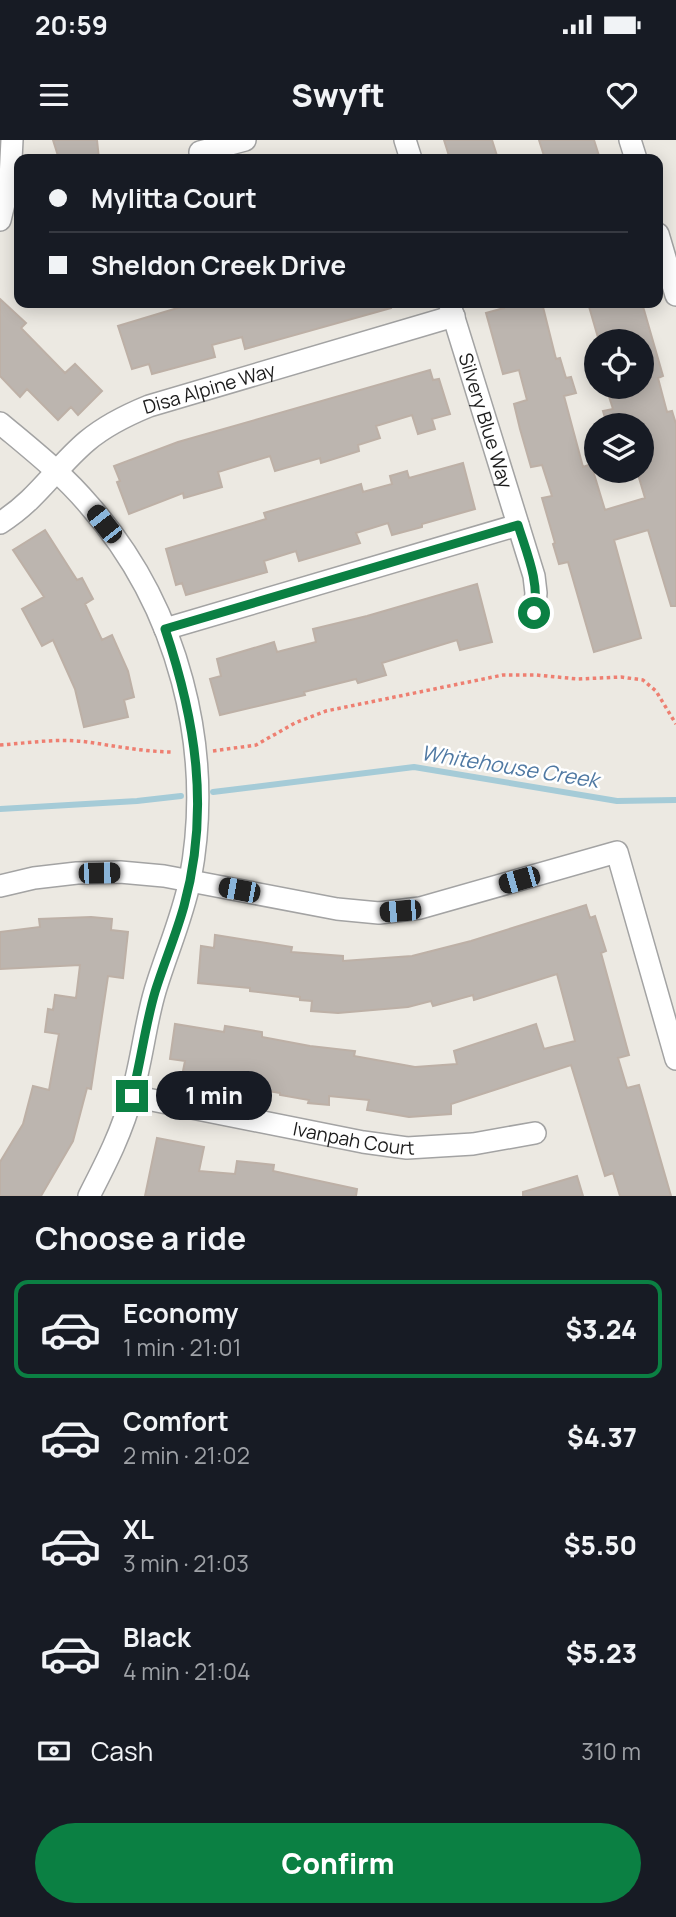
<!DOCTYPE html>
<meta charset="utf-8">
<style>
body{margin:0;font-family:Manrope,sans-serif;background:#242831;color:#f1f3f6;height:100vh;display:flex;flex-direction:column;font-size:26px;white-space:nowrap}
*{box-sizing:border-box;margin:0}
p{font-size:23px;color:#9ea1a6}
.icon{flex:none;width:38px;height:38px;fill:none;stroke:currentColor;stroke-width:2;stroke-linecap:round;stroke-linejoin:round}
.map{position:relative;height:1056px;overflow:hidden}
.sheet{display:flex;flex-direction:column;background:#171b24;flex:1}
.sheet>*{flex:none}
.banner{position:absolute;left:14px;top:14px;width:649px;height:154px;border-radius:14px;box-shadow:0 4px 18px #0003;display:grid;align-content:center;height:154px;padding:0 35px;background:#171b24}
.controls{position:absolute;left:584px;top:189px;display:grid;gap:14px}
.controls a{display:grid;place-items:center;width:70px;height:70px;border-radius:50%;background:#171b24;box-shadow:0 4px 18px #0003;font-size:35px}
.end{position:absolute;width:32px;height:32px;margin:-16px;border:9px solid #0b8043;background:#fff;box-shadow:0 0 0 4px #fff}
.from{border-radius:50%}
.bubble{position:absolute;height:49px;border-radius:24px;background:#171b24;box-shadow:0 4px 18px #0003;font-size:23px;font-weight:800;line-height:49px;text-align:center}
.car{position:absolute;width:21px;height:42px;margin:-21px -10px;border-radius:9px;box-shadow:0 0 5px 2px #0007;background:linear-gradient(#222 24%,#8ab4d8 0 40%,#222 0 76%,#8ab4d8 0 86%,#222 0)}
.banner b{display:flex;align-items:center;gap:24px;height:66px;font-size:26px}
.banner b+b{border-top:2px solid #363941}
.banner i{width:18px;height:18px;background:#f1f3f6}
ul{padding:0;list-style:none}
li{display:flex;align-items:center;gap:21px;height:98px;margin:0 14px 10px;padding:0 21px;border:4px solid transparent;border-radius:14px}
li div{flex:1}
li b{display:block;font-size:26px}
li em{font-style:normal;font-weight:800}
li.on{border-color:#0b8043}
li>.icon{width:63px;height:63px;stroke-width:1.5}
h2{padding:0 35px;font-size:32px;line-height:84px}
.pay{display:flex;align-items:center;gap:18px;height:77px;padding:0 35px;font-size:26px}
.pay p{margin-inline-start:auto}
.primary-button{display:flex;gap:14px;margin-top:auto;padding:14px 35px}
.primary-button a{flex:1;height:80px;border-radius:42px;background:#0b8043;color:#fff;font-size:28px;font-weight:800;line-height:80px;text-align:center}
.status{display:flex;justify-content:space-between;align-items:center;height:49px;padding:0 35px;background:#171b24;direction:ltr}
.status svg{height:19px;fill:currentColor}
header{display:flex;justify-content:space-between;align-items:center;height:91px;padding:0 35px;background:#171b24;font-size:32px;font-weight:800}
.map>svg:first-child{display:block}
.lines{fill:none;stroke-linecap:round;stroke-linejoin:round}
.stream{stroke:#a5cbd7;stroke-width:6}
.building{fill:#bcb5af;stroke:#bdb0a6;stroke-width:2}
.minor-casing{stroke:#a3a3a3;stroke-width:24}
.path{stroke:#ee7f71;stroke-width:3.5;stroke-dasharray:3.5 3.5;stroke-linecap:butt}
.minor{stroke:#fff;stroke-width:21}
.route{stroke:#0b8043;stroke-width:9}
.labels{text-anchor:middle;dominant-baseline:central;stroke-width:5;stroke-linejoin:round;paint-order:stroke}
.street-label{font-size:19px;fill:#1c1c1c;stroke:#fff}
.water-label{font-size:21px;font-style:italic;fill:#5079a3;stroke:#fff}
</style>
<div class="status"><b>20:59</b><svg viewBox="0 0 49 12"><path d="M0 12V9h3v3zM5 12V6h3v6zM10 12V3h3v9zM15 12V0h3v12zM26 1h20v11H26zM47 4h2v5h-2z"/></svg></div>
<header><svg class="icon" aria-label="menu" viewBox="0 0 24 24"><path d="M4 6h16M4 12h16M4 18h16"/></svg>Swyft<svg class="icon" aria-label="heart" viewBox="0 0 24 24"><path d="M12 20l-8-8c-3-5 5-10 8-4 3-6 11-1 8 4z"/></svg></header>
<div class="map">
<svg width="676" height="1056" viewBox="0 0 676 1056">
<rect width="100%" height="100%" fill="#ece9e2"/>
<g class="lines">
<!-- stream -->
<path class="stream" d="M213,652L414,627L617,661L676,660
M0,669L137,661L181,656"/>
</g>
<!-- building -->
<path class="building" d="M53,0H97L99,19H59Z
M444,0H492L498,19H450Z
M539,0H594L600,19H545Z
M0,159L26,183L21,188L65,233L75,224L102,251L78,275L71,267L58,280L27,249L20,257L0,236Z
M194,163H390L391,168L245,209L242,197L212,205L215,217L152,234L149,224L132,229L118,186Z
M503,163H542L556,219L560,218L566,238L571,237L576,253L564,256L583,327L591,324L605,370L645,358L637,331H642V285H607L603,271L613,269L606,247H642V201H599L588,163H642L663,236L658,238L667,272L672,271L676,284V466H671L648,390L614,400L641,498L594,512L568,422L559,424L553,404L555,403L542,358L552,356L542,325L531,327L520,289L514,264L527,260L519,230L503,234L486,173L504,168Z
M430,230L433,240L439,239L450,274L432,279L435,289L418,294L412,275L376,286L380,298L358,305L359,311L321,323L320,318L275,331L270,316L218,332L222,347L184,358L183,353L129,374L117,342L120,341L114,326L178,302Z
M463,323L475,369L422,384V387L392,395L388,383L356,393L360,403L299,421L296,411L264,421L267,432L186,455L182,443L176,445L166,409L266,379L264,373L361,344L363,352L392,344L390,336L407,331L409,338Z
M45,390L77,440L82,438L93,459L85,464L102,500L112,495L128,531L134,557L124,560L128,577L84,587L75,549L53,500L42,506L22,469L44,457L13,410Z
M477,444L492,502L460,510L457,500L382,523L386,535L358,543L356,539L304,552L305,555L220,575L210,539L221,536L217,519L274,502L277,512L316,502L313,489L367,476Z
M586,765L590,778L595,776L606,811L601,813L629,915L618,918L627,948L639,945L671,1056H620L613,1033L605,1036L571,925L451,964V974L409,977L367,970L369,960L329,956V965L308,963L309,960L280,955V953L182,936L185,921L170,919L175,884L224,892L225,886L262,892V897L310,906L355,911L354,916L415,927L457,924L454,911L536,884L544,909L575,901L557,834L474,860L473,855L433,866L431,861L408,867L338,873L311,871L312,861L300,860V857L250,851V848L198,843L201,806L214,808L215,795L292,807L291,812L343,816V821L412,816L471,801Z
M91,777L112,779L111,790L128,792L123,838L108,836L91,949L87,948L73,1001L41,1056H0V1022L23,984L33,946L49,950L59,894L45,892L48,869L53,870L55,855L76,858L80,825L0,829V792L40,787L39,779Z
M157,998L204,1007L199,1031L235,1034L237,1021L274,1025L273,1031L357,1049L356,1056H145Z
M577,1036L583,1056H523V1052Z"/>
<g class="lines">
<!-- minor casing -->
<g class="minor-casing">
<g id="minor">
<path d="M405,0L411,19"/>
<path d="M630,0L636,19"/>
<path d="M200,12L245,0"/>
<path d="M0,80L10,39L12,0"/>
<path d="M658,94L676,155"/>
<path id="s1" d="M450,165L534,436L536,453L534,473"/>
<path d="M0,283C31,309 63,334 89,365C178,466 215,608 190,740C182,779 166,814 155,851C145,885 142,920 132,954C123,990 106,1023 89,1056"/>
<path id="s2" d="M0,383C38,359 55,328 87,301C106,285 127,275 149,266L454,176"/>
<path d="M165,489L518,385"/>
<path d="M0,746L34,738L77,733L120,732L164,736L337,769L379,773L420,768L617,712L676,919"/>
<path id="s3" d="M132,956L363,1002L407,1008L473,1004L535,993"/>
</g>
</g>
<!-- path -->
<path class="path" d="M0,605C29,603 58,598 87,602C116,606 144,612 174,612
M213,611L256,605L295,583L326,571L503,535H536L578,539L621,537L643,540L656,551L676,584"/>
<!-- minor -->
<use href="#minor" class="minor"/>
</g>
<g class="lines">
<!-- route -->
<path class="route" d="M132,956C141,921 145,886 155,852C164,823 176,795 184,766C210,671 196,581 165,489L518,385C527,414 540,443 534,473"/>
</g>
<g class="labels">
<!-- street labels -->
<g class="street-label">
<text stroke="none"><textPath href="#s2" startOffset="254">Disa Alpine Way</textPath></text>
<text stroke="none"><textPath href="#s1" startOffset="121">Silvery Blue Way</textPath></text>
<text stroke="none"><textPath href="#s3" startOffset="226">Ivanpah Court</textPath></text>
</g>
<!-- water labels -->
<g class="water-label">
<text transform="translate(510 626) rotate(9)">Whitehouse Creek</text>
</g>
</g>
</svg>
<div class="controls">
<a><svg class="icon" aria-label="locate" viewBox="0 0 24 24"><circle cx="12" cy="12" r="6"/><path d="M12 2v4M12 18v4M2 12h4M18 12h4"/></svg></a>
<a><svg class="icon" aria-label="layers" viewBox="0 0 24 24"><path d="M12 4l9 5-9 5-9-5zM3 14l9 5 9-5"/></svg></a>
</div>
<i class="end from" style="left:534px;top:473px"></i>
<i class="end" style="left:132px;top:956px"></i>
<div class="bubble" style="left:156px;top:931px;width:116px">1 min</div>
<i class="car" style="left:104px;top:384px;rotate:322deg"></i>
<i class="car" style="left:99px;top:733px;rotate:89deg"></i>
<i class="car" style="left:519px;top:740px;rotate:254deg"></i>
<i class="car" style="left:239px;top:750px;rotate:281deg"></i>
<i class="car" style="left:400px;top:771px;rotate:265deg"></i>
<div class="banner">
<b><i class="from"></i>Mylitta Court</b>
<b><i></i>Sheldon Creek Drive</b>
</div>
</div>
<section class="sheet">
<h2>Choose a ride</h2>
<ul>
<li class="on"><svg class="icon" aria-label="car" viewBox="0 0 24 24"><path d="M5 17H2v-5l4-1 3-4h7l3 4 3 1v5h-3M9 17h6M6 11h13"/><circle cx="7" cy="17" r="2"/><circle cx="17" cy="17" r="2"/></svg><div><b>Economy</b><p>1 min · 21:01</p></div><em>$3.24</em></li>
<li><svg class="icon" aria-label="car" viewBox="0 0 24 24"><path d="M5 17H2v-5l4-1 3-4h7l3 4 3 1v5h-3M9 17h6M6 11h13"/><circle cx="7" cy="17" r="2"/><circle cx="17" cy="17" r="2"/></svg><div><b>Comfort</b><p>2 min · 21:02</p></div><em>$4.37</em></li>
<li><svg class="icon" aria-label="car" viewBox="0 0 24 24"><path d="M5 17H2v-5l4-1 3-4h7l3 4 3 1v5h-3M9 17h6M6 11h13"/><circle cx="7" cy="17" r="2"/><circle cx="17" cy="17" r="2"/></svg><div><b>XL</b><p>3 min · 21:03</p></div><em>$5.50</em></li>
<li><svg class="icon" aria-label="car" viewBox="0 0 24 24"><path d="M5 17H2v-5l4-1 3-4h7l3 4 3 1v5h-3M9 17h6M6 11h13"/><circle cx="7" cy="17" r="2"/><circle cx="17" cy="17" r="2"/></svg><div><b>Black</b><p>4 min · 21:04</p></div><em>$5.23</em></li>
</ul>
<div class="pay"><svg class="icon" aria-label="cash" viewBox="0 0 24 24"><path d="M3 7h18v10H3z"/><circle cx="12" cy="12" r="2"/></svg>Cash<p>310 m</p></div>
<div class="primary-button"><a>Confirm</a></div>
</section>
